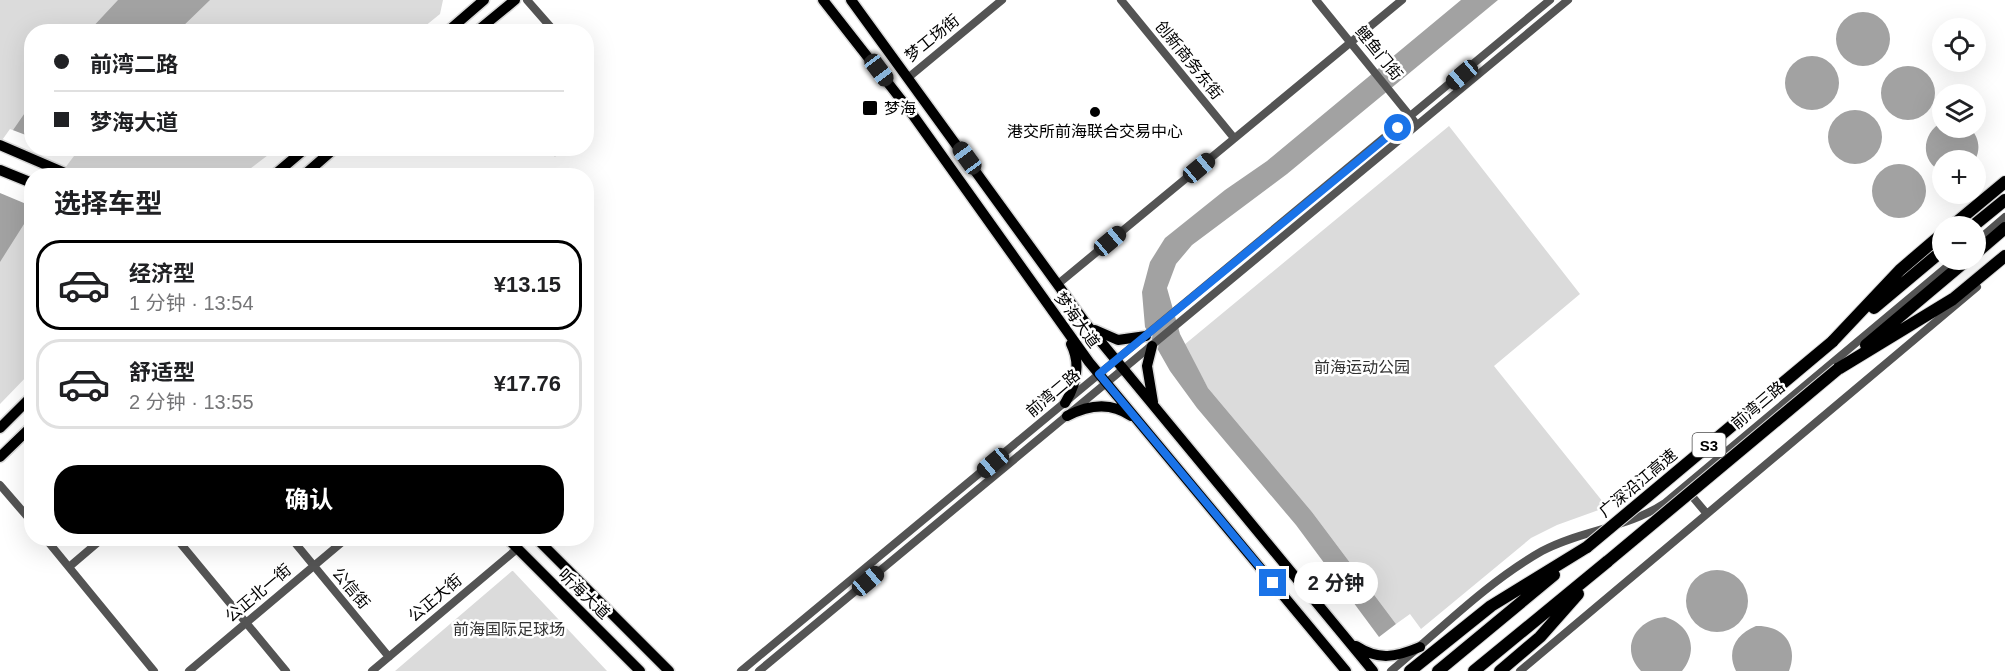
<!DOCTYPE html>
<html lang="zh">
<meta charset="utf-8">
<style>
body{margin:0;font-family:Helvetica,"Noto Sans SC",sans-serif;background:#f6f6f6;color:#202124;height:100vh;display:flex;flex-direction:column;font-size:22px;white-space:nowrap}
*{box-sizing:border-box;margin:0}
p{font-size:20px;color:#757577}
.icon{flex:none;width:33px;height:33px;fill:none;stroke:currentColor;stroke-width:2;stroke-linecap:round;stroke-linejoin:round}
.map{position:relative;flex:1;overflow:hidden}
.sheet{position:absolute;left:24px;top:168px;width:570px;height:378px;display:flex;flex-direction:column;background:#fff;border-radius:24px;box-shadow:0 6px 24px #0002}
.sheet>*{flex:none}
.top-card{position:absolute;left:24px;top:24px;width:570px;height:132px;border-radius:24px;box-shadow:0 6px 24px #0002;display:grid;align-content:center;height:132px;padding:0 30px;background:#fff}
.controls{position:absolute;left:1932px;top:18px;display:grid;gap:12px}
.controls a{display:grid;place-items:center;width:54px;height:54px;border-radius:50%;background:#fff;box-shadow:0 6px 24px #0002;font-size:30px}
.end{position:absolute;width:27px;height:27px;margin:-14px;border:8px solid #1a73e8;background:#fff;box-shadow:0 0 0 3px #fff}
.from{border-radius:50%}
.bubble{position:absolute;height:42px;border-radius:21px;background:#fff;box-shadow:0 6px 24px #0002;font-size:20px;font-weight:700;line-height:42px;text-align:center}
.car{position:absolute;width:18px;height:36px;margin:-18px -9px;border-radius:8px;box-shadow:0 0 4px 2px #0007;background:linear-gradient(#222 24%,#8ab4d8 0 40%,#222 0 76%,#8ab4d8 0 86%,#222 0)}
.top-card b{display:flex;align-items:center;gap:21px;height:57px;font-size:22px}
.top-card b+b{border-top:2px solid #e0e0e0}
.top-card i{width:15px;height:15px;background:#202124}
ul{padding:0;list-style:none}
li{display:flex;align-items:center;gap:18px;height:90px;margin:0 12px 9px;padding:0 18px;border:3px solid #e0e0e0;border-radius:24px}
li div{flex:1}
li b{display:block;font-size:22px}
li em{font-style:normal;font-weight:700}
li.active{border-color:#000}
li>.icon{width:54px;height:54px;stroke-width:1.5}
h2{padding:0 30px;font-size:27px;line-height:72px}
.button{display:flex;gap:12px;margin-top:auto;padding:12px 30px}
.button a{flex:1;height:69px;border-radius:24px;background:#000;color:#fff;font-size:24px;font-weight:700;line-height:69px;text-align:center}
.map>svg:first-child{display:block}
.green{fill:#dbdbdb}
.water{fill:#a2a2a2}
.pier{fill:#fff}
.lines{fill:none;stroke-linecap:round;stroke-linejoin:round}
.major-casing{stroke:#dbdbdb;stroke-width:13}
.highway-casing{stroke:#dbdbdb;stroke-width:14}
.minor{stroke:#545454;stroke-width:8}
.major{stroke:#000;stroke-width:10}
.highway{stroke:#000;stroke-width:12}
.highway-bridge-casing{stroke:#dbdbdb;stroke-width:14;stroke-linecap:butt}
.highway-bridge{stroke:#000;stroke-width:12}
.route{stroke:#1a73e8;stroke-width:8}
.poi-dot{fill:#000;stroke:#fff;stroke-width:2}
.labels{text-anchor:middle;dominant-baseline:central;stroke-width:5;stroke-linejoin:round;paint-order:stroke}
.shield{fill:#fff;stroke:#4c4c4c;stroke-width:1.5}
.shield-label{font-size:15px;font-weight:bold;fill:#000}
.street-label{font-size:16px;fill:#000;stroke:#fff}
.poi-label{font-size:16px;fill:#000;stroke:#fff;text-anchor:start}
.park-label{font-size:16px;fill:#323232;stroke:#fff}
</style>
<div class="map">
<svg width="2005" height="671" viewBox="0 0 2005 671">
<rect width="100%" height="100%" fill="#fff"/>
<!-- green -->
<path class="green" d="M0,0H443L440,14L419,31L32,32V148L276,149L242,175L32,176L31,372L0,404Z
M1449,126L1580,294L1494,366L1607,507L1557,525L1531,538L1421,629L1410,614L1396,624L1312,512L1208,388L1184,345Z
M513,571L607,671H395L512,571Z"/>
<!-- water -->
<path class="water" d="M118,0H210L178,31H89Z
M1461,0H1498L1287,174L1192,245L1176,264L1167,288L1180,334L1208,388L1312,512L1396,624L1379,637L1296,525L1197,408L1170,371L1145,327L1142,292L1150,262L1165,238L1225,190L1267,161Z
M1836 39a27 27 0 1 1 54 0a27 27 0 1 1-54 0Z
M1785 83a27 27 0 1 1 54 0a27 27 0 1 1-54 0Z
M1881 93a27 27 0 1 1 54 0a27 27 0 1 1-54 0Z
M31,104L32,148L76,149L62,166L32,176L31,213L0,262V149Z
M1828 137a27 27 0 1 1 54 0a27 27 0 1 1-54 0Z
M1942,122V128H1970C1979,137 1981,149 1975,160H1942V172C1919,161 1922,133 1942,122Z
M1872 191a27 27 0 1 1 54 0a27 27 0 1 1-54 0Z
M1686 601a31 31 0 1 1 62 0a31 31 0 1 1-62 0Z
M1665,617C1691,625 1699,650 1682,671H1641C1619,649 1636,619 1665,617Z
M1756,626C1783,625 1799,645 1789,671H1736C1726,651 1736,634 1756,626Z"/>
<!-- pier -->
<path class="pier" d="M10,129L31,137L32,148L58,149L74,156L59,176H32L31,206L0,193V143Z"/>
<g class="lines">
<!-- major casing -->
<g class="major-casing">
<path id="major" d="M823,0L910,111L1089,362L1346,671
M851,0L1087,325L1373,671
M447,32L484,0
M476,32L515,0
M0,145L72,176
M0,170L32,183
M273,176L306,148
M303,176L335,148
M1095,330L1118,340L1146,336
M1152,346L1147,366L1153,402
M1065,403C1076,385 1081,364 1071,344
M1067,416C1088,405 1110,401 1131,416
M0,428L32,396
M0,457L32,426
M507,538L640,671
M536,538L669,671
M1356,646C1379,661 1396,657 1420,647"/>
</g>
<!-- highway casing -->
<g class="highway-casing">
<path id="highway" d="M1952,226L2005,182
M1973,226L2005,200
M1976,253L2005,228
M1874,308L1942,251
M1832,342L1900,270L1942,234
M1866,345L1967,260
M1838,369L1953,299L2005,256
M1410,671L1491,606L1587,547
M1438,671L1554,575
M1474,671L1608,561
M1500,671L1540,637L1578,594"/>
</g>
<!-- minor -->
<path class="minor" d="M527,0L555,32
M1121,0L1234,138
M1316,0L1414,121
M909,77L1002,0
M551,148L555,152
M1976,242L2005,217
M1058,284L1402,0
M0,485L32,522
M1686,489L1707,514
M45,538L154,671
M176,538L286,671
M291,538L389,657
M69,567L103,538
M189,671L347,538
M372,671L517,549
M741,671L1550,0
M759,671L1568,0
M1391,671C1439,631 1487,582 1542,551C1581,530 1628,528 1665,503L1955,260
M1520,671L1977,287"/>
<!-- major -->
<use href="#major" class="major"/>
<!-- highway -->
<use href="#highway" class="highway"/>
<!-- highway-bridge casing -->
<g class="highway-bridge-casing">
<path id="highway-bridge" d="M1587,547L1832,342
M1608,561L1838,369"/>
</g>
<!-- highway-bridge -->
<use href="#highway-bridge" class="highway-bridge"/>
</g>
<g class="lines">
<!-- route -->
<path class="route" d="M1273,583L1099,374L1398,128"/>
</g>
<!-- markers -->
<g class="poi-dot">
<rect x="862" y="100" width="16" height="16" rx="3"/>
<circle cx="1095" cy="112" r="6"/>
</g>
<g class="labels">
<!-- shield labels -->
<rect class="shield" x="1692.5" y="433" width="33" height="24" rx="4.5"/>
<g class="shield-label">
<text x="1709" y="445">S3</text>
</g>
<!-- street labels -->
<g class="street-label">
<text transform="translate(932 38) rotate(-39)">梦工场街</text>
<text transform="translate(1379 53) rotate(51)">鲤鱼门街</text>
<text transform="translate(1189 60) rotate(51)">创新商务东街</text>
<text transform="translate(1077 320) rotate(54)">梦海大道</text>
<text transform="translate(1053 393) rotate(-40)">前湾二路</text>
<text transform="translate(1758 405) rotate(-40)">前湾三路</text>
<text transform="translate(1638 483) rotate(-40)">广深沿江高速</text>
<text transform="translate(351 588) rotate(50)">公信街</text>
<text transform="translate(258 593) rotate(-40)">公正北一街</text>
<text transform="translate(584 594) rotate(44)">听海大道</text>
<text transform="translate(435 598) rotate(-40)">公正大街</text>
</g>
<!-- poi labels -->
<g class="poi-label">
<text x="884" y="108">梦海</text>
<text x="1095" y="131" text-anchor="middle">港交所前海联合交易中心</text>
</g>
<!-- park labels -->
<g class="park-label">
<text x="1362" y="367">前海运动公园</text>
<text x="509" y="629">前海国际足球场</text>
</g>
</g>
</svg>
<div class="controls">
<a><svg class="icon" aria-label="locate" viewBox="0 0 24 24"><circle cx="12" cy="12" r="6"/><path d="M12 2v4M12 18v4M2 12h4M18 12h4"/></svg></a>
<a><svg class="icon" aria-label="layers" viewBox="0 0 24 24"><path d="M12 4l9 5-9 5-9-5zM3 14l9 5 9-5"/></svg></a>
<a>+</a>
<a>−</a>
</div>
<i class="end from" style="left:1398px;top:128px"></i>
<i class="end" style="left:1273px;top:583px"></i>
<div class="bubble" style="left:1294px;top:562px;width:84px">2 分钟</div>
<i class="car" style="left:879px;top:70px;rotate:143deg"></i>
<i class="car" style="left:1462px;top:75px;rotate:230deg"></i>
<i class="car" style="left:967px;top:158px;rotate:324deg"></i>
<i class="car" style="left:1199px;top:168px;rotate:50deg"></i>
<i class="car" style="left:1110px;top:241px;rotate:50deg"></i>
<i class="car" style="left:993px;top:463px;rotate:230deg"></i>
<i class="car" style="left:868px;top:581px;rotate:50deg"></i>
<div class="top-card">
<b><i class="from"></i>前湾二路</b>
<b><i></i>梦海大道</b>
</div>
<section class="sheet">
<h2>选择车型</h2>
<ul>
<li class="active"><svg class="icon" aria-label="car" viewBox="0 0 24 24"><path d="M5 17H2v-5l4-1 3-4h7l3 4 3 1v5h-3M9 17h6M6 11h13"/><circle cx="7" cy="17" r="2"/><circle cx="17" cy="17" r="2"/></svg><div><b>经济型</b><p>1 分钟 · 13:54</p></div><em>¥13.15</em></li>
<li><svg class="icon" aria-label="car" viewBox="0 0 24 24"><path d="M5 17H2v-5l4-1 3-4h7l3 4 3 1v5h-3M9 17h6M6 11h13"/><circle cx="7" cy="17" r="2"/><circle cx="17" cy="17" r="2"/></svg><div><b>舒适型</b><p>2 分钟 · 13:55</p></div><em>¥17.76</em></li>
</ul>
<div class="button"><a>确认</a></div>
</section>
</div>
